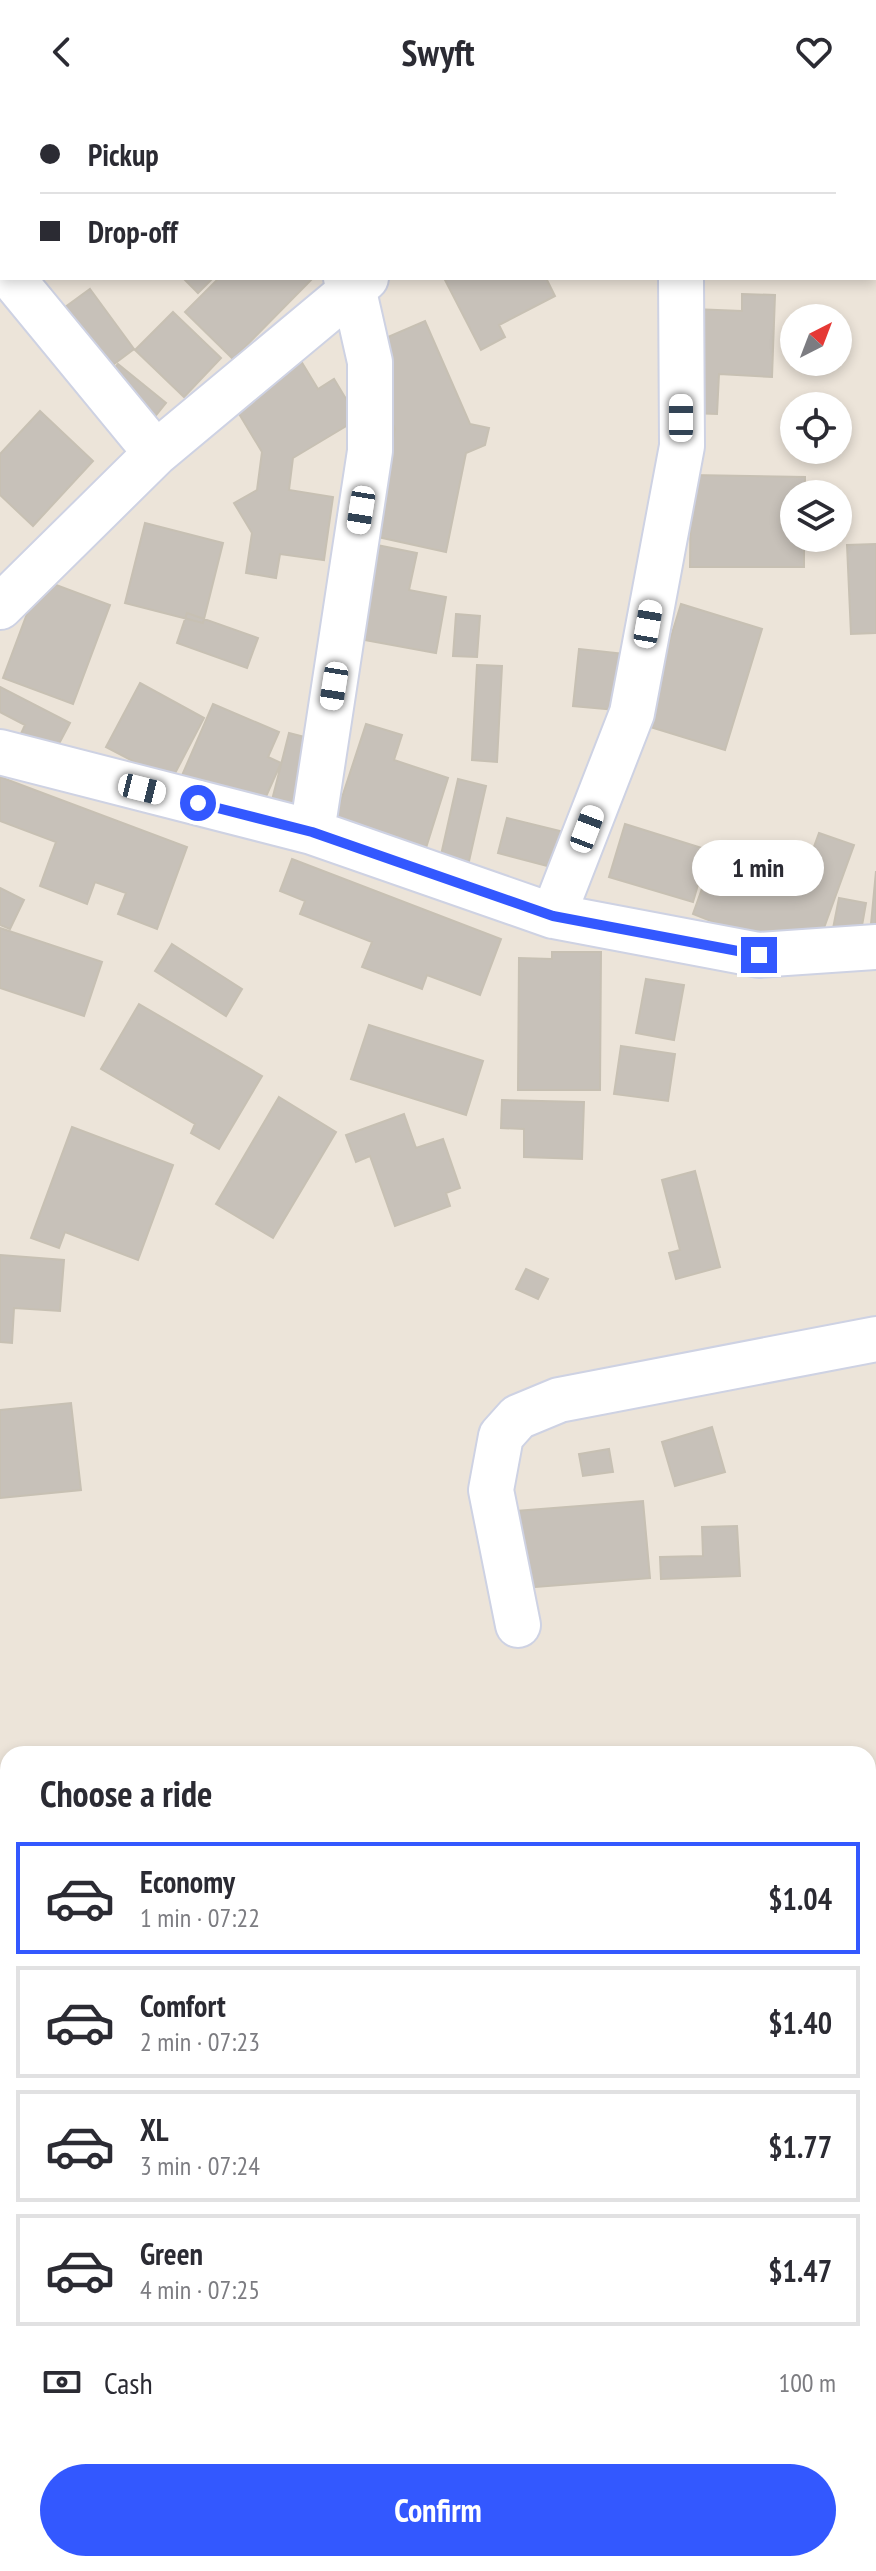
<!DOCTYPE html>
<meta charset="utf-8">
<style>
body{margin:0;font-family:"PT Sans Narrow",sans-serif;background:#f2f2f3;color:#2b2b33;height:100vh;display:flex;flex-direction:column;font-size:30px;white-space:nowrap}
*{box-sizing:border-box;margin:0}
p{font-size:26px;color:#7c7c81}
.icon{flex:none;width:44px;height:44px;fill:none;stroke:currentColor;stroke-width:2;stroke-linecap:round;stroke-linejoin:round}
.map{position:relative;flex:1;overflow:hidden}
.side{position:absolute;left:0px;top:1642px;width:876px;height:826px;display:flex;flex-direction:column;background:#fff;border-radius:24px 24px 0 0;box-shadow:0 4px 12px #0003}
.side>*{flex:none}
.top-card{position:absolute;left:0px;top:0px;width:876px;height:176px;box-shadow:0 4px 12px #0003;display:grid;align-content:center;height:176px;padding:0 40px;background:#fff}
.needle{width:52px;rotate:42deg}
.buttons{position:absolute;left:780px;top:200px;display:grid;gap:16px}
.buttons a{display:grid;place-items:center;width:72px;height:72px;border-radius:50%;background:#fff;box-shadow:0 4px 12px #0003;font-size:40px}
.end{position:absolute;width:36px;height:36px;margin:-18px;border:10px solid #3358ff;background:#fff;box-shadow:0 0 0 4px #fff}
.from{border-radius:50%}
.bubble{position:absolute;height:56px;border-radius:28px;background:#fff;box-shadow:0 4px 12px #0003;font-size:26px;font-weight:600;line-height:56px;text-align:center}
.car{position:absolute;width:24px;height:48px;margin:-24px -12px;border-radius:10px;box-shadow:0 0 6px 2px #0007;background:linear-gradient(#fff 24%,#345 0 40%,#fff 0 76%,#345 0 86%,#fff 0)}
.top-card b{display:flex;align-items:center;gap:28px;height:76px;font-size:30px}
.top-card b+b{border-top:2px solid #e1e1e2}
.top-card i{width:20px;height:20px;background:#2b2b33}
ul{padding:0;list-style:none}
li{display:flex;align-items:center;gap:24px;height:112px;margin:0 16px 12px;padding:0 24px;border:4px solid #e1e1e2;border-radius:0px}
li div{flex:1}
li b{display:block;font-size:30px}
li em{font-style:normal;font-weight:600}
li.active{border-color:#3358ff}
li>.icon{width:72px;height:72px;stroke-width:1.5}
h2{padding:0 40px;font-size:36px;line-height:96px}
.pay{display:flex;align-items:center;gap:20px;height:88px;padding:0 40px;font-size:30px}
.pay p{margin-inline-start:auto}
.action{display:flex;gap:16px;margin-top:auto;padding:16px 40px}
.action a{flex:1;height:92px;border-radius:48px;background:#3358ff;color:#fff;font-size:32px;font-weight:600;line-height:92px;text-align:center}
header{display:flex;justify-content:space-between;align-items:center;height:104px;padding:0 40px;background:#fff;font-size:36px;font-weight:600}
.map>svg:first-child{display:block}
.building{fill:#c7c1b9;stroke:#c7c0b3;stroke-width:2}
.lines{fill:none;stroke-linecap:round;stroke-linejoin:round}
.minor-casing{stroke:#ced2e3;stroke-width:48}
.minor{stroke:#fff;stroke-width:44}
.route{stroke:#3358ff;stroke-width:10}
</style>
<header><svg class="icon" aria-label="back" viewBox="0 0 24 24"><path d="M15 5l-7 7 7 7"/></svg>Swyft<svg class="icon" aria-label="heart" viewBox="0 0 24 24"><path d="M12 20l-8-8c-3-5 5-10 8-4 3-6 11-1 8 4z"/></svg></header>
<div class="map">
<svg width="876" height="2467" viewBox="0 0 876 2467">
<rect width="100%" height="100%" fill="#ece4d9"/>
<!-- building -->
<path class="building" d="M128,0H184L186,2H126Z
M266,0H333L334,2H263Z
M368,0H397L399,2H366Z
M440,0H538L536,2Z
M692,0H832V2H692Z
M183,174H213L198,189Z
M219,174H313L233,255L185,208Z
M444,174H546L555,192L499,221L505,233L481,246Z
M90,185L134,245L102,269L57,209Z
M742,190L775,191L772,273L719,270L717,310L689,309L694,205L742,207Z
M173,208L221,254L184,293L135,246Z
M425,217L470,320L489,324L485,341L466,349L446,448L373,432L395,325L360,245Z
M301,257L318,285L334,275L358,315L293,354L289,386L333,393L324,456L280,450L276,474L246,469L252,429L234,399L257,386L262,348L232,298Z
M118,260L166,299L140,331L92,291Z
M40,307L93,357L33,422L0,391V350Z
M691,371L805,373V390H794V434H804V463H690Z
M145,419L223,439L203,519L125,499Z
M876,440V529L851,530L847,441Z
M377,441L417,449L409,486L446,493L436,549L359,535Z
M40,475L110,501L73,600L3,574Z
M681,500L762,525L725,646L644,621Z
M187,509L258,534L247,564L177,539Z
M456,510L480,512L477,553L453,552Z
M579,545L633,551L627,607L573,602Z
M477,561L502,562L497,658L472,656Z
M140,579L204,614L171,677L106,643Z
M0,583L70,619L52,653L18,636L25,621L0,608Z
M213,600L279,628L268,653L281,659L264,697L180,676Z
M366,620L402,631L394,656L448,674L420,763L329,733Z
M289,629L332,640L312,722L268,712Z
M0,673L187,743L157,825L118,810L126,789L95,778L87,800L40,782L56,738L0,717Z
M458,675L486,682L467,766L439,760Z
M507,714L564,728L555,764L498,749Z
M625,720L708,746L693,798L609,773Z
M819,729L854,741L812,857L693,810L718,740L804,770Z
M292,755L501,835L480,891L427,871L422,885L362,863L372,838L300,810L305,797L280,787Z
M876,767V842L869,841Z
M0,784L24,796L10,825L0,821Z
M839,794L866,799L857,850L829,845Z
M0,824L102,858L84,912L0,884Z
M172,840L242,885L226,912L155,867Z
M552,848H601L600,986H518L519,854L552,855Z
M646,875L684,881L674,936L636,929Z
M139,900L262,972L219,1045L191,1029L195,1020L101,965Z
M369,921L483,957L466,1011L351,975Z
M621,942L675,950L668,997L614,990Z
M279,993L336,1028L273,1134L216,1100Z
M502,996L584,998L582,1055L524,1053V1025L501,1024Z
M404,1010L416,1044L443,1035L460,1084L446,1089L450,1102L395,1122L370,1052L356,1058L346,1031Z
M72,1023L173,1061L138,1156L65,1128L59,1144L31,1134Z
M695,1067L720,1163L676,1175L669,1149L680,1146L662,1076Z
M0,1151L64,1156L60,1207L14,1204L12,1239L0,1238Z
M526,1165L548,1175L538,1195L516,1185Z
M71,1299L81,1386L0,1394V1306Z
M712,1323L725,1368L675,1382L662,1338Z
M609,1345L613,1368L583,1372L579,1350Z
M643,1397L650,1474L523,1484L516,1407Z
M737,1422L740,1472L661,1475L660,1453L703,1452L702,1423Z
M0,2076L8,2088V2150L0,2139Z
M8,2229V2260L0,2251V2236Z
M0,2274L8,2284V2305L0,2311Z
M8,2309V2389L0,2379V2315Z
M0,2450L11,2467H0Z"/>
<g class="lines">
<!-- minor casing -->
<g class="minor-casing">
<path id="minor" d="M210,0L211,2
M433,0L435,2
M621,2L624,0
M689,2V0
M12,174L156,349
M0,503L156,349L366,174
M0,648L312,728L553,812L759,851L876,843
M312,728L370,347V258L353,183L346,174
M553,812L632,609L682,342L681,174
M518,1521L491,1386L501,1332L518,1313L559,1296L876,1235"/>
</g>
<!-- minor -->
<use href="#minor" class="minor"/>
</g>
<g class="lines">
<!-- route -->
<path class="route" d="M198,699L312,728L553,812L759,851"/>
</g>
</svg>
<div class="buttons">
<a><svg class="needle" viewBox="-14 -14 28 28"><path d="M0-13l5 13h-10z" fill="#e53935"/><path d="M0 13l5-13h-10z" fill="#7c7c81"/></svg></a>
<a><svg class="icon" aria-label="locate" viewBox="0 0 24 24"><circle cx="12" cy="12" r="6"/><path d="M12 2v4M12 18v4M2 12h4M18 12h4"/></svg></a>
<a><svg class="icon" aria-label="layers" viewBox="0 0 24 24"><path d="M12 4l9 5-9 5-9-5zM3 14l9 5 9-5"/></svg></a>
</div>
<i class="end from" style="left:198px;top:699px"></i>
<i class="end" style="left:759px;top:851px"></i>
<div class="bubble" style="left:692px;top:736px;width:132px">1 min</div>
<i class="car" style="left:681px;top:314px;rotate:0deg"></i>
<i class="car" style="left:361px;top:406px;rotate:189deg"></i>
<i class="car" style="left:648px;top:520px;rotate:10deg"></i>
<i class="car" style="left:334px;top:582px;rotate:189deg"></i>
<i class="car" style="left:142px;top:685px;rotate:104deg"></i>
<i class="car" style="left:587px;top:725px;rotate:21deg"></i>
<div class="top-card">
<b><i class="from"></i>Pickup</b>
<b><i></i>Drop-off</b>
</div>
<section class="side">
<h2>Choose a ride</h2>
<ul>
<li class="active"><svg class="icon" aria-label="car" viewBox="0 0 24 24"><path d="M5 17H2v-5l4-1 3-4h7l3 4 3 1v5h-3M9 17h6M6 11h13"/><circle cx="7" cy="17" r="2"/><circle cx="17" cy="17" r="2"/></svg><div><b>Economy</b><p>1 min · 07:22</p></div><em>$1.04</em></li>
<li><svg class="icon" aria-label="car" viewBox="0 0 24 24"><path d="M5 17H2v-5l4-1 3-4h7l3 4 3 1v5h-3M9 17h6M6 11h13"/><circle cx="7" cy="17" r="2"/><circle cx="17" cy="17" r="2"/></svg><div><b>Comfort</b><p>2 min · 07:23</p></div><em>$1.40</em></li>
<li><svg class="icon" aria-label="car" viewBox="0 0 24 24"><path d="M5 17H2v-5l4-1 3-4h7l3 4 3 1v5h-3M9 17h6M6 11h13"/><circle cx="7" cy="17" r="2"/><circle cx="17" cy="17" r="2"/></svg><div><b>XL</b><p>3 min · 07:24</p></div><em>$1.77</em></li>
<li><svg class="icon" aria-label="car" viewBox="0 0 24 24"><path d="M5 17H2v-5l4-1 3-4h7l3 4 3 1v5h-3M9 17h6M6 11h13"/><circle cx="7" cy="17" r="2"/><circle cx="17" cy="17" r="2"/></svg><div><b>Green</b><p>4 min · 07:25</p></div><em>$1.47</em></li>
</ul>
<div class="pay"><svg class="icon" aria-label="cash" viewBox="0 0 24 24"><path d="M3 7h18v10H3z"/><circle cx="12" cy="12" r="2"/></svg>Cash<p>100 m</p></div>
<div class="action"><a>Confirm</a></div>
</section>
</div>
